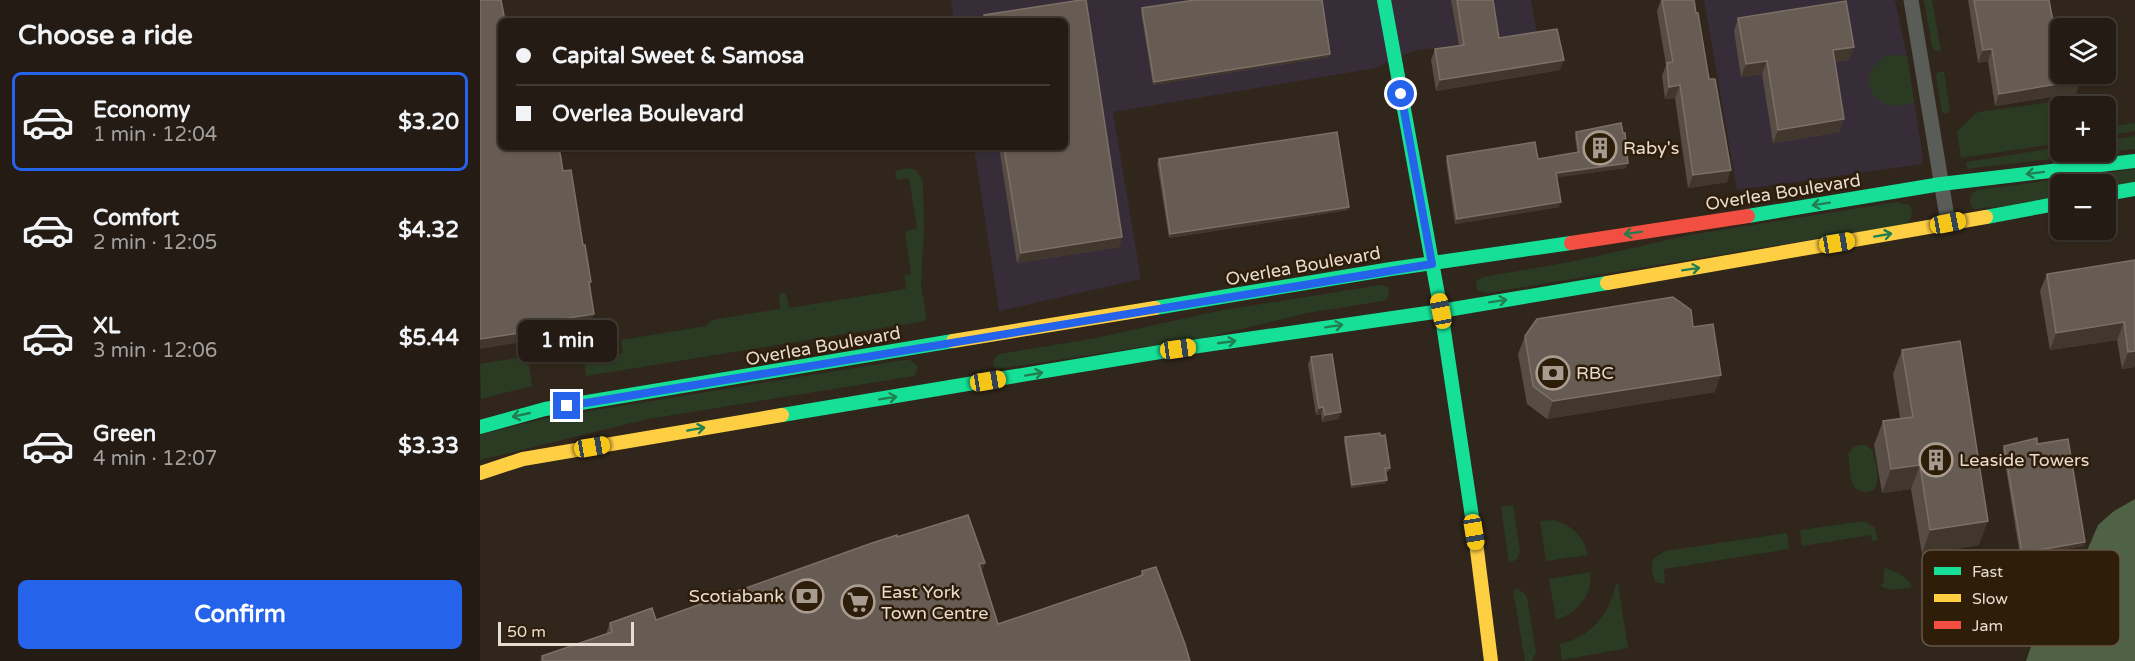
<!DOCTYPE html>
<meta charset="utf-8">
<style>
body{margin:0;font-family:"Varela Round",sans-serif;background:#2c251d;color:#f1f3f6;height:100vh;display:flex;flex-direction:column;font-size:22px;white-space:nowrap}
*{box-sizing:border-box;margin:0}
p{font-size:20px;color:#a3a1a0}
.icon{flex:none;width:33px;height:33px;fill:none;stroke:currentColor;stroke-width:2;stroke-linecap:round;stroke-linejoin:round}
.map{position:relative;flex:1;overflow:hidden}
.panel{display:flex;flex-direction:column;background:#241c14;width:480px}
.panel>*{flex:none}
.hud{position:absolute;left:18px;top:18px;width:570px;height:132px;border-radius:9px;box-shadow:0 2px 4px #0004,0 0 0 2px #413a34;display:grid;align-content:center;height:132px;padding:0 18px;background:#241c14}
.controls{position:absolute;left:1570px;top:18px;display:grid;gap:12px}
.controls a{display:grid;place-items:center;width:66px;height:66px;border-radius:9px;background:#241c14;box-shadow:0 2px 4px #0004,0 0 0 2px #413a34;font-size:30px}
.scale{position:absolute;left:18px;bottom:15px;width:136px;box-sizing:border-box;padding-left:6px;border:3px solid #e8dcd0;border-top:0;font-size:16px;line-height:21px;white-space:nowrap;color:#e8dcd0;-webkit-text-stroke:4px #2e1d09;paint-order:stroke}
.end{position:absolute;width:27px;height:27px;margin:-14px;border:8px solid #2563eb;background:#fff;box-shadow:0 0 0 3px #fff}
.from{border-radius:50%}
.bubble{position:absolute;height:42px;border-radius:9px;background:#241c14;box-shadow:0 2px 4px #0004,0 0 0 2px #413a34;font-size:20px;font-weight:700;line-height:42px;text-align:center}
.car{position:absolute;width:18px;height:36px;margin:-18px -9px;border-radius:8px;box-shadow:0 0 4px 2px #0007;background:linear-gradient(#f5c518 24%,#345 0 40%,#f5c518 0 76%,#345 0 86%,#f5c518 0)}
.hud b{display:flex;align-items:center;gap:21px;height:57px;font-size:22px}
.hud b+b{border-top:2px solid #413a34}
.hud i{width:15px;height:15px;background:#f1f3f6}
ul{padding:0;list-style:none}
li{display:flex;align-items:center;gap:18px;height:99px;margin:0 12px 9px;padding:0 6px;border:3px solid transparent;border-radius:9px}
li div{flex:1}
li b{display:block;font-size:22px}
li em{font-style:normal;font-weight:700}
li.active{border-color:#2563eb}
li>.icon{width:54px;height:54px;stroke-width:1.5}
h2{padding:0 18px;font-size:27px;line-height:72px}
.cta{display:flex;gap:12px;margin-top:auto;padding:12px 18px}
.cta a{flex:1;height:69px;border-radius:9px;background:#2563eb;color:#fff;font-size:24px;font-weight:700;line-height:69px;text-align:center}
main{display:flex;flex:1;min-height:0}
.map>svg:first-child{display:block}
.industrial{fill:#362d39}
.green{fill:#2b3b23}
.forest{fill:#4f6245}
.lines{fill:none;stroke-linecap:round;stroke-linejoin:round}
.street{stroke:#5a5c57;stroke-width:15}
.fast{stroke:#16e098;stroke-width:14}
.slow{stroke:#ffcf43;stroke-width:14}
.jam{stroke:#f24e42;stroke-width:14}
.wall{fill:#584d44}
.shaded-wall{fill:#41372d}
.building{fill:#675c53;stroke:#7c7066;stroke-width:1.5}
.oneway{stroke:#227e50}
.route{stroke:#2563eb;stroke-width:8}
.labels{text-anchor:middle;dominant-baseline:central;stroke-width:5;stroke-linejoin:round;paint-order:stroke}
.poi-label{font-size:18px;fill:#e8dcd0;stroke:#2e1d09;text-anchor:start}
.street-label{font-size:18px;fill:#e8dcd0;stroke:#2e1d09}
.key{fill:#2e1d09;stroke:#665645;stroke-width:1.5}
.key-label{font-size:16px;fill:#e8dcd0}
</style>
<main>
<section class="panel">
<h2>Choose a ride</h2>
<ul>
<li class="active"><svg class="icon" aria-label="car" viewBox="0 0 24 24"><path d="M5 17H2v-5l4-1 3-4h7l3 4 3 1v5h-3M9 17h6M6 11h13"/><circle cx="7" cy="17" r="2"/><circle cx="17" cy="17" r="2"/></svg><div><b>Economy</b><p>1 min · 12:04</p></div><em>$3.20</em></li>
<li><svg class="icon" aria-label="car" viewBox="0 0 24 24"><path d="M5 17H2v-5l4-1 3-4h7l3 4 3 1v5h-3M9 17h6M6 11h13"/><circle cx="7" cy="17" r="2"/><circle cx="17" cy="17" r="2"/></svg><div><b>Comfort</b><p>2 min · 12:05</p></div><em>$4.32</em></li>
<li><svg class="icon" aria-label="car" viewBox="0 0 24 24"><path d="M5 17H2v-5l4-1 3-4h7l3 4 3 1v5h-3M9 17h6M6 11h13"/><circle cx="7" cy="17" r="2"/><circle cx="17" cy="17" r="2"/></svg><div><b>XL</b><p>3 min · 12:06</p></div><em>$5.44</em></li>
<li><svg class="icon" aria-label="car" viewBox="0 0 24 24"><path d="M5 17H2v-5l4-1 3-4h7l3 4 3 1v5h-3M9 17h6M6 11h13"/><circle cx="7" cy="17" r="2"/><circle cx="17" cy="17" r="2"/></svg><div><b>Green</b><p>4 min · 12:07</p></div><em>$3.33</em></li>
</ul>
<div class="cta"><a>Confirm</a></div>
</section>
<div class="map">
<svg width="1655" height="661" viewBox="0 0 1655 661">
<rect width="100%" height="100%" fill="#30261b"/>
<!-- industrial -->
<path class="industrial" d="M471,0H1051L1057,33L933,51L896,68L633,112L661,279L519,311L494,147H585V21H474Z
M1224,0H1415L1427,56L1443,158L1442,164L1257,190Z"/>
<!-- green -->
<path class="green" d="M1444,0H1452L1461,52L1454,50L1452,47Z
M1408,55L1427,56L1434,102C1389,119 1373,71 1408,55Z
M1458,72H1464L1470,111L1466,114L1462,112L1456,76Z
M1587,100L1588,106H1581V143L1481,158L1477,131L1498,112Z
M1655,123V131L1626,136V127Z
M1655,136V149L1487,169L1486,162L1581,147V152H1626V140Z
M428,168L436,170L443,181L444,231L441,284L446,315L445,321L106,376L104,360L143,353L141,340L226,326L232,320L300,309L299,294L306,293L309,308L426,289L424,275L431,274L425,232L437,228L429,178L417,180L415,171Z
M1655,169V186L1581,184V201L1493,209L1490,202L1491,194L1497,190Z
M1417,202L1429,205C1434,212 1432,218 1427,224L1007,293L998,291L996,287L997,280L1004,277L1095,261L1209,235Z
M900,285L908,287L909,295L907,299L903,301L827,313L729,337L517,369L513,366L515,357L520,354L611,339L738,311Z
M91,334L95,362L90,363L85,335Z
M48,356L52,386L1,399L0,364Z
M424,360H430L438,367L434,376L168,419L0,460V435L66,418Z
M1379,445H1387L1393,451C1395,462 1405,490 1387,492C1383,492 1377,490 1374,486C1369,479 1370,463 1368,454L1372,448Z
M1033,505L1040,552L1037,559L1029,563L1021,507Z
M1073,520C1092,525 1104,536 1108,555L1066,561L1060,521Z
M1384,521L1394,527L1398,540L1392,541L1391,535L1322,546L1320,530Z
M1307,533L1309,549L1184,569L1185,584L1175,582C1172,573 1171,568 1173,559L1185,551Z
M1405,568C1416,572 1428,576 1432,587L1412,590L1400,586L1404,582V569Z
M1110,572C1113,596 1097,613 1076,620L1069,579Z
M1136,584H1138L1148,648L1082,660L1080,644C1111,637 1129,615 1136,584Z
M1038,589L1045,594L1047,598L1056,652L1052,661H1045L1033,590Z"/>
<!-- forest -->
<path class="forest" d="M1655,499V661H1546L1552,644L1581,612L1618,525L1634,511Z"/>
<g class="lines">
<!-- street -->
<path class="street" d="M1431,0L1468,223"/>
<!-- fast -->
<path class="fast" d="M904,0L961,311L997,550
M1626,194L1655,189
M1268,216L1461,184L1655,161
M1506,217L1581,203
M675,308L911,269L1091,243
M302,415L698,349L961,311L1127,283
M0,427L65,409L473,341"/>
<!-- slow -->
<path class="slow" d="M1127,283L1506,217
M473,341L675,308
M0,473L43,459L302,415
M997,550L1011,661"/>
<!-- jam -->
<path class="jam" d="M1091,243L1268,216"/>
</g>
<!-- wall -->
<path class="wall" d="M601,0H606L642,237L639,247L537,263L519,147H585V21H501L504,15Z
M971,0H1013L1019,38L1080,70L956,91L951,60L955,49L979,45Z
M1181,0H1214L1247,182L1208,188L1195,98L1185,99L1182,76L1186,65L1177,11Z
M1488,0H1569L1576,38L1600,78V80L1596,93L1515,106L1508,61L1498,63Z
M662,8L850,54L849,57L673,85L661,12Z
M1258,18L1374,47L1369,60L1355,62L1364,119L1359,132L1293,143L1282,74L1261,77L1254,31Z
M1096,132L1148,163L1146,168L1077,177L1081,202L1079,207L975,224L966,161L967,156L1058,159L1097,152L1095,137Z
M679,159L868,210L689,238L677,163Z
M1655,260V367L1642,369L1637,340L1570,350L1560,291L1567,274Z
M1213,327L1235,392L1067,419L1047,404L1038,354L1045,336Z
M1422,350L1499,545L1442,554L1431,489L1402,493L1394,445L1403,421L1420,418L1413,374Z
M831,357L859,419L842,422L841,414L836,415L828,364Z
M900,436L910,468L909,471L906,472V483L871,488L864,441L865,437Z
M1524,446L1604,546L1540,556L1523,450Z
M417,537L502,572L518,624L660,576L662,571L710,661H60L62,656L126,634L130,623L176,620Z"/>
<!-- shaded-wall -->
<path class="shaded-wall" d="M1374,47L1369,60L1348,63L1353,50Z
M1512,49L1508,61L1498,63L1503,50Z
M850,54L849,57L673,85L674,82Z
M1084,60L1080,70L956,91L960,80Z
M1287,61L1282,74L1261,77L1266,64Z
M1599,74H1602L1599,80H1600L1596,93L1515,106L1519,94Z
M1200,85L1195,98L1185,99L1189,87Z
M1364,119L1359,132L1293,143L1298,130Z
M1148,163L1146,168L1074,178L1076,173Z
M1251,170L1247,182L1208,188L1213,175Z
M1081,202L1079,207L975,224L977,219Z
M869,207L868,210L689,238L690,234Z
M642,237L639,247L537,263L541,253Z
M114,314L110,324L51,333L49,341L0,349V339L51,324Z
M1644,322L1637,340L1570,350L1576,333Z
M1655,351V367L1642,369L1648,352Z
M1241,375L1235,392L1067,419L1073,401Z
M843,407L841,414L836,415L839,408Z
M861,412L859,419L842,422L845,415Z
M1440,465L1431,489L1402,493L1411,469Z
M907,480L906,483L871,488L872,485Z
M1508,521L1499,545L1442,554L1450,530Z
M1605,542L1604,546L1540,556L1542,553Z
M505,563L501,573L499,564Z"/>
<!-- building -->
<path class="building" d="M0,0H21L25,21H21V147H79L83,171L91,170L103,245H105L111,282H109L114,314L51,324L52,331L0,339Z
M601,0H606L642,237L541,253L524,147H585V21H505L504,15Z
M715,0H842L850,54L674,82L662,8Z
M977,0H1013L1019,38L1077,29L1084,60L960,80L955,49L984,45Z
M1182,0H1214L1216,13H1218L1229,79H1235L1251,170L1213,175L1200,85L1189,87L1187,63L1193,62Z
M1494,0H1569L1576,38L1581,37V74H1600V80L1519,94L1512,49L1503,50Z
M1366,1L1374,47L1353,50L1364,119L1298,130L1287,61L1266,64L1258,18Z
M1141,123L1143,133H1145L1148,163L1076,173L1081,202L977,219L967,156L1055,142L1058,159L1099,152L1096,132Z
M857,132L869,207L690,234L679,159Z
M1655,260V351L1648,352L1644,322L1576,333L1567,274Z
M1193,297L1211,310L1213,327L1233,324L1241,375L1073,401L1053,386L1045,336L1057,319Z
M1480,341L1508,521L1450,530L1440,465L1411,469L1403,421L1433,417L1422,350Z
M852,354L861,412L845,415L843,407L839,408L831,357Z
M900,433V436L905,435L910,468H905L907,480L872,485L865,437Z
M1557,438V444L1588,439L1605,542L1542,553L1524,446Z
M488,515L505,563L499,564L518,624L663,575L662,571L676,567L705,644L710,661H63L62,656L132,632L130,623L172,608L176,620L392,543L417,535V537Z"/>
<!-- one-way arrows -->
<defs><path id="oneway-shaft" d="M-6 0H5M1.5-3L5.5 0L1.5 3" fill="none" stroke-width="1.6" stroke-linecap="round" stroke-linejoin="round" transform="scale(1.5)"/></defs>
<g class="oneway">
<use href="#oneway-shaft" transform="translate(1555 173) rotate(173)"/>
<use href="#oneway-shaft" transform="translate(1341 204) rotate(171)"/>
<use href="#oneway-shaft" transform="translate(1153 233) rotate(171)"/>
<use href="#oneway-shaft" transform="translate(1403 235) rotate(-10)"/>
<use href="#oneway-shaft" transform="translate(1211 269) rotate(-9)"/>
<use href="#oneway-shaft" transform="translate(1018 301) rotate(-9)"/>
<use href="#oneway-shaft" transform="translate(854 326) rotate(-9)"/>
<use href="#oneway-shaft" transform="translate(747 342) rotate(-8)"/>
<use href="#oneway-shaft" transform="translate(554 374) rotate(-10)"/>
<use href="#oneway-shaft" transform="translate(408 398) rotate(-9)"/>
<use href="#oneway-shaft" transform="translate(41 415) rotate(167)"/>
<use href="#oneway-shaft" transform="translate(216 429) rotate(-10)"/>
</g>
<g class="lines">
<!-- route -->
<path class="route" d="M87,406L952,264L921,94"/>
</g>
<!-- icons -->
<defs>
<g id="building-ring" transform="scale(1.725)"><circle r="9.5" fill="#2e1d09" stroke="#a89c91" stroke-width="1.5"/><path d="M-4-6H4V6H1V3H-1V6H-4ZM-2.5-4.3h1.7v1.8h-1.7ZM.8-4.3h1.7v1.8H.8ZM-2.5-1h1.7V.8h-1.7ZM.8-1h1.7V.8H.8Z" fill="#a89c91"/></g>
<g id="bank-ring" transform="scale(1.725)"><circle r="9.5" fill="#2e1d09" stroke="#a89c91" stroke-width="1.5"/><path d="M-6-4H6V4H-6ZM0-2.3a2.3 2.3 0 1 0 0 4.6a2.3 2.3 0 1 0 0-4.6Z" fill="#a89c91"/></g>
<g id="supermarket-ring" transform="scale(1.725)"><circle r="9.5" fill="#2e1d09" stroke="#a89c91" stroke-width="1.5"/><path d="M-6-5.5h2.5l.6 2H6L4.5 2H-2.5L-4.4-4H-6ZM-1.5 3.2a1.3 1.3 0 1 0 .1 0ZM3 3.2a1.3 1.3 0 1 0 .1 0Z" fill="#a89c91"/></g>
</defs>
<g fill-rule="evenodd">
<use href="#building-ring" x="1120" y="148"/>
<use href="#bank-ring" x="1073" y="373"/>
<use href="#building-ring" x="1456" y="460"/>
<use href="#bank-ring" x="327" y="596"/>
<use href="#supermarket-ring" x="378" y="602"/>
</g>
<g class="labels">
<!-- poi labels -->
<g class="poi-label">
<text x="1143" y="148">Raby's</text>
<text x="1096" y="373">RBC</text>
<text x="1479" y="460">Leaside Towers</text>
<text x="401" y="592">East York<tspan x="401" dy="21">Town Centre</tspan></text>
<text x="304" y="596" text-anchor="end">Scotiabank</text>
</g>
<!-- street labels -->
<g class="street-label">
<text transform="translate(1303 192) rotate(-9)">Overlea Boulevard</text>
<text transform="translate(823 266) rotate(-10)">Overlea Boulevard</text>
<text transform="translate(343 346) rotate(-10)">Overlea Boulevard</text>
</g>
</g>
<!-- legend -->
<rect x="1442" y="550" width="198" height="96" rx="9" class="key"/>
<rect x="1454" y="567" width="27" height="8" fill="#16e098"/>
<rect x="1454" y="594" width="27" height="8" fill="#ffcf43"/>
<rect x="1454" y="621" width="27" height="8" fill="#f24e42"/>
<g class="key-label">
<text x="1492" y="577">Fast</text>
<text x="1492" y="604">Slow</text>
<text x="1492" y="631">Jam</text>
</g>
</svg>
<div class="controls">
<a><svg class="icon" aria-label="layers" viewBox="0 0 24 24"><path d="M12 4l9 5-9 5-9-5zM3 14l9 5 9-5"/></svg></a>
<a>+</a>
<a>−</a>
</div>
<div class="scale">50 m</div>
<i class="end from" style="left:921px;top:94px"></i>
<i class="end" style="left:87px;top:406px"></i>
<div class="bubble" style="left:38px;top:320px;width:99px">1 min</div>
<i class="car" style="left:1468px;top:223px;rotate:79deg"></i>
<i class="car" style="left:1357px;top:243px;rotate:80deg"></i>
<i class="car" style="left:961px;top:311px;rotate:349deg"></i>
<i class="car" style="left:698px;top:349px;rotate:82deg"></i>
<i class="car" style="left:508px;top:381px;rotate:81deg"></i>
<i class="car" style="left:112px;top:447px;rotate:80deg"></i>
<i class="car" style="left:994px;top:532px;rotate:171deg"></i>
<div class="hud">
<b><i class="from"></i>Capital Sweet &amp; Samosa</b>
<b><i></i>Overlea Boulevard</b>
</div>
</div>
</main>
